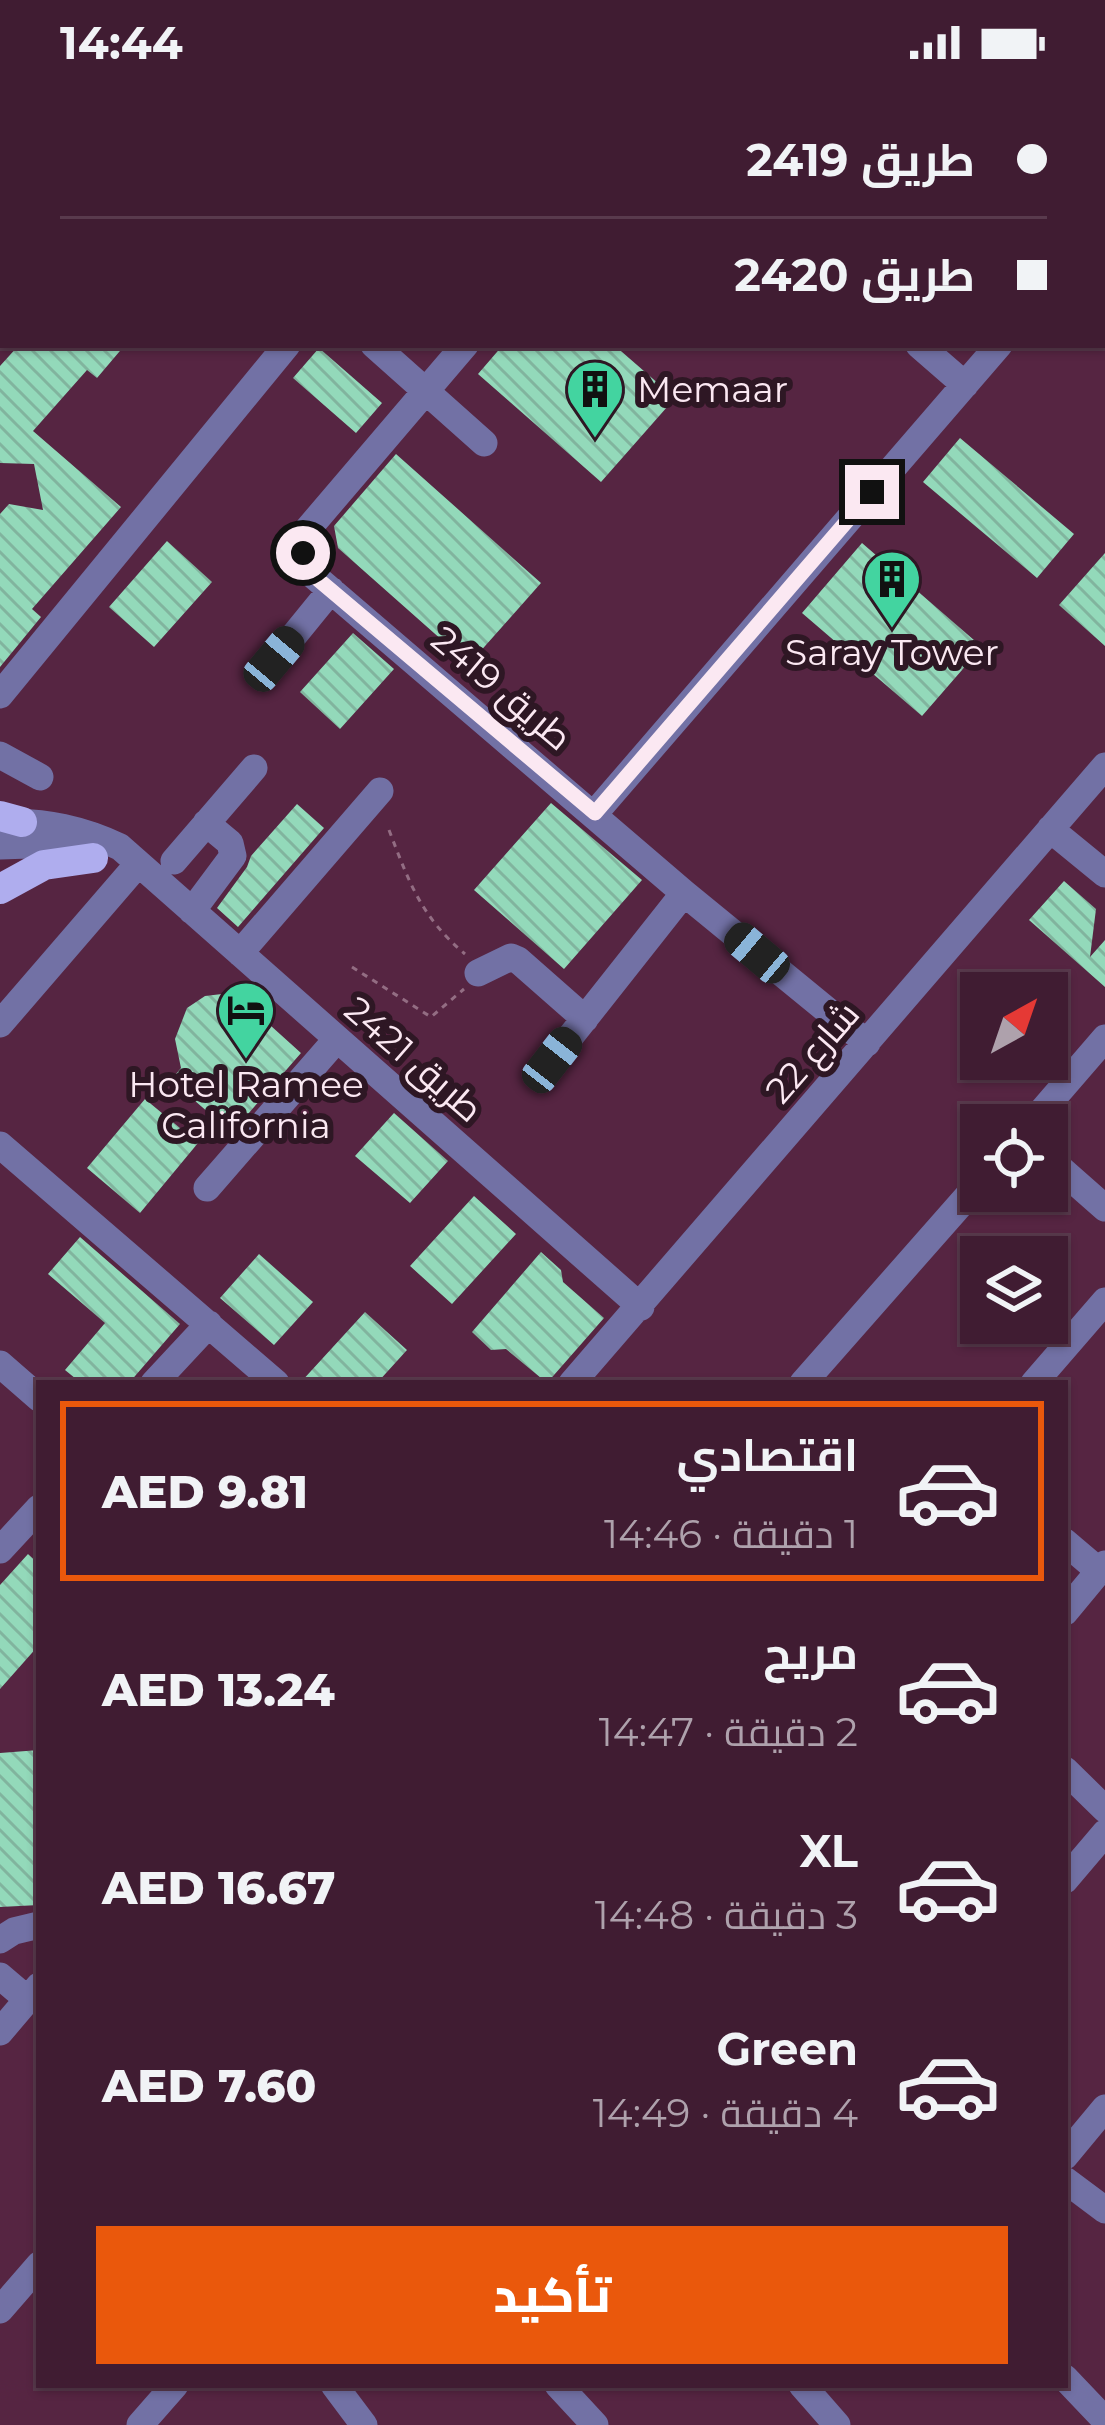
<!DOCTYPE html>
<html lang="ar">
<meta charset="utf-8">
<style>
body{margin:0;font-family:Montserrat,Cairo,sans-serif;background:#4b293e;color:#f1f3f6;direction:rtl;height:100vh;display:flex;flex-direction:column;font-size:45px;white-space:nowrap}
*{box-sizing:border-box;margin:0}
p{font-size:39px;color:#aea1ac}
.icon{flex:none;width:66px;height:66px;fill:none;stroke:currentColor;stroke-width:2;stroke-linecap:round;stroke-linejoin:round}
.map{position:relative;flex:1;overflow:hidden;direction:ltr}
.details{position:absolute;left:36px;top:1296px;width:1032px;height:1008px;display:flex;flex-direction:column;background:#401c32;border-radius:0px;box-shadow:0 3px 9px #0004,0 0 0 3px #593a4d;direction:rtl}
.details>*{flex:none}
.top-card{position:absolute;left:0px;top:0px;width:1107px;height:264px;box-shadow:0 3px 9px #0004,0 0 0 3px #593a4d;direction:rtl;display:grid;align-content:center;height:264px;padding:0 60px;background:#401c32}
.needle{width:78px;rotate:40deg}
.fabs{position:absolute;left:960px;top:888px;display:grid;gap:24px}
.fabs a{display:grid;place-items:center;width:108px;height:108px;border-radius:0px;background:#401c32;box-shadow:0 3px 9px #0004,0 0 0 3px #593a4d;font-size:60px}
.end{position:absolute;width:54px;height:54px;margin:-27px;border:15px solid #fbe8f2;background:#111;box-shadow:0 0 0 6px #111}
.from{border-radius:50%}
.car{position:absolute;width:36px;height:72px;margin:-36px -18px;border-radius:15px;box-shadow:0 0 9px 3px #0007;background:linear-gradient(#222 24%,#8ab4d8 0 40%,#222 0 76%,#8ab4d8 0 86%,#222 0)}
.top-card b{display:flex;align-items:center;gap:42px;height:114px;font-size:45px}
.top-card b+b{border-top:3px solid #593a4d}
.top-card i{width:30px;height:30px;background:#f1f3f6}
ul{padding:21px 0 0;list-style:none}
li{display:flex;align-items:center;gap:36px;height:180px;margin:0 24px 18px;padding:0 36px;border:6px solid transparent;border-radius:0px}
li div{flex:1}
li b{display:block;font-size:45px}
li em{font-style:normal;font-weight:800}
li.active{border-color:#ea580c}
li>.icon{width:108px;height:108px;stroke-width:1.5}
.primary-button{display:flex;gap:24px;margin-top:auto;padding:24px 60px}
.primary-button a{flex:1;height:138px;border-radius:0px;background:#ea580c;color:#fff;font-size:48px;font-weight:800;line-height:138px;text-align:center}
.status{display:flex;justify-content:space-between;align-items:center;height:84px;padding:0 60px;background:#401c32;direction:ltr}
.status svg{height:33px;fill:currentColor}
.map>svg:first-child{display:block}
.building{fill:url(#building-back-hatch)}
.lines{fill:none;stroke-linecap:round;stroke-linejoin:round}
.path{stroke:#936d83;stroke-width:3;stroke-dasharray:6 6;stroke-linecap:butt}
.minor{stroke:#7271a5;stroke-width:27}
.major{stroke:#afadee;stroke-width:30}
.route{stroke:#fbe8f2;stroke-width:15}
.labels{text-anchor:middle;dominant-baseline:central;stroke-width:12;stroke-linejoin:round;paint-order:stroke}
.poi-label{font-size:36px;fill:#fbe8f2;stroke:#2e1724}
.street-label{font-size:36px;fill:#fbe8f2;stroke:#2e1724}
</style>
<div class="status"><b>14:44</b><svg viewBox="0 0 49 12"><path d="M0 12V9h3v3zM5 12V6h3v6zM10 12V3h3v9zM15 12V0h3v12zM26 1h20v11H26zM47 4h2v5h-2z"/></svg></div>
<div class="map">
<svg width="1105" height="2341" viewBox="0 0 1105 2341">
<defs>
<pattern id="building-back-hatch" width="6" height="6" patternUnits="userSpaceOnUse" patternTransform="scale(3)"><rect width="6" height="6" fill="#93d9ba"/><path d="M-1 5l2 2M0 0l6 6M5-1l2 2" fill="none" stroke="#81b49e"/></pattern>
</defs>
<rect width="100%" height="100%" fill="#562542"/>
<!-- building -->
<path class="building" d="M19,261H125L97,294L87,286L33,347L121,423L32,525L41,533L0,583V430L9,420L43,426L34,380L0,379V282Z
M503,261H614L675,314L601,398L478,290Z
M319,264L382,319L356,349L293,294Z
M960,354L1074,450L1037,494L923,398Z
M396,370L541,499L469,580L338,464L334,442Z
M167,457L212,498L154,563L109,523Z
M862,459L982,563L922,632L802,529Z
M1105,469V562L1059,521Z
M353,549L394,585L340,645L300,608Z
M551,719L642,796L564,885L474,806Z
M297,720L324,744L238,843L217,824L247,783L251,772Z
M1064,797L1096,825L1090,873L1105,856V903L1029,836Z
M222,910L240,914L301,969L248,1030L242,1024L225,1043L171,996L181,984L175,955L187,924L205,912Z
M145,1015L198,1059L140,1129L87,1084Z
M394,1029L448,1077L410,1119L355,1072Z
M474,1112L516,1150L452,1220L410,1182Z
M80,1153L180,1240L129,1299H81L65,1286L105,1239L48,1190Z
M541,1168L561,1186L563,1198L604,1234L547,1299L506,1265L491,1266L472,1248Z
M259,1170L313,1218L274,1261L220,1214Z
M365,1228L407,1266L377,1299H300Z
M28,1470L39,1480V1561L0,1605V1501Z
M39,1666V1821L0,1823V1669Z"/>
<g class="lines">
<!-- path -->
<path class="path" d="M389,746C409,798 421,833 465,870
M352,883L431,933L464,905"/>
<!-- minor -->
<path class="minor" d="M842,0L846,3
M1011,0L1015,3
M212,3L215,0
M694,3L697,0
M918,3L920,0
M0,248L3,245
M374,261L484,359
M465,261L308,445L303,469L314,492L684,809L867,959
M919,261L965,301
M274,576L331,506
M0,611L287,261
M0,671L40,693
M595,729L999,261
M4,739C43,736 85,746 120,763L641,1223
M1050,745L1105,790
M0,762L29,761L87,772
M174,777L254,684
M192,827L233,772L230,759L206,739
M240,869L380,707
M478,889L511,873L518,876L585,935
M0,940L138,780
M552,976L684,809
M1030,1041L1105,954
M0,1061L276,1299
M1047,1073L1105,1124
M207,1104L337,955
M0,1280L39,1314
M154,1299L209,1240
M572,1299L1105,682
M803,1299L981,1097
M1034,1299L1105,1217
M1065,1458L1099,1487
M0,1466L39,1424
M1065,1528L1105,1480
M1065,1686L1105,1725
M1065,1796L1105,1749
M0,1856L14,1847L39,1841
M0,1892L27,1915
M0,1948L39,1902
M1065,2072L1105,2024
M1065,2096L1105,2126
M0,2226L39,2181
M1065,2294L1105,2336
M334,2301L364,2341
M558,2301L595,2341
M802,2301L837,2341
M140,2341L175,2301"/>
<!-- major -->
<path class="major" d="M0,732L22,738
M0,805L44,781L93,774"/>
</g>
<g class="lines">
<!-- route -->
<path class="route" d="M303,469L314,492L595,729L872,408"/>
</g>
<!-- icons -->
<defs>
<g id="building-pin" transform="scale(3)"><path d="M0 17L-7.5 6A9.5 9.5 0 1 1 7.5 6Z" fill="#43d4a0" stroke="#2e1724"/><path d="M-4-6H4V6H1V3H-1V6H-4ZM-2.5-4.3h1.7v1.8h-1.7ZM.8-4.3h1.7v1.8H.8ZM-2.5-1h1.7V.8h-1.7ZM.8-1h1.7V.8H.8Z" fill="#111"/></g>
<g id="hotel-pin" transform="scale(3)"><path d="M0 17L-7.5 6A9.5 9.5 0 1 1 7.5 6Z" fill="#43d4a0" stroke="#2e1724"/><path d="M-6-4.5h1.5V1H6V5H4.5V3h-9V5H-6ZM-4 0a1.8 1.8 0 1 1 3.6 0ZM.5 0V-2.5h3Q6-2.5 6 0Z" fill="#111"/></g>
</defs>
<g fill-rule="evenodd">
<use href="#building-pin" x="595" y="305"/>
<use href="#building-pin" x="892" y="495"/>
<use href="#hotel-pin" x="246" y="926"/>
</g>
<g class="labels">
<!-- poi labels -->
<g class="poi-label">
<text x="637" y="305" text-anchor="start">Memaar</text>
<text x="892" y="568">Saray Tower</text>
<text x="246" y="1000">Hotel Ramee<tspan x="246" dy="41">California</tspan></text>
</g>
<!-- street labels -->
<g class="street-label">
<text transform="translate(502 604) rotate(40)">طريق 2419</text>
<text transform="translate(812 968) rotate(-49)">شارع 22</text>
<text transform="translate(414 975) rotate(41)">طريق 2421</text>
</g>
</g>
</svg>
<div class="fabs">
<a><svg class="needle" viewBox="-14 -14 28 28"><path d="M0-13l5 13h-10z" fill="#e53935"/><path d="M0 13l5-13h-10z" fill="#aea1ac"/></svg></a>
<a><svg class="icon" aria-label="locate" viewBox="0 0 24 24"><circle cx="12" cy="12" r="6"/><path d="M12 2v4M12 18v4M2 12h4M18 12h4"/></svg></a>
<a><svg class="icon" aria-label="layers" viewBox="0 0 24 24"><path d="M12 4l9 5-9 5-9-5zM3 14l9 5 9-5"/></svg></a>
</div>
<i class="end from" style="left:303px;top:469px"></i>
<i class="end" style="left:872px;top:408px"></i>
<i class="car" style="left:274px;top:575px;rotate:40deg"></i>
<i class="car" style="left:757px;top:869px;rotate:310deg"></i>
<i class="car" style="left:552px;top:976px;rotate:38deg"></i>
<div class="top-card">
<b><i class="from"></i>طريق 2419</b>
<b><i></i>طريق 2420</b>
</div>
<section class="details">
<ul>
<li class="active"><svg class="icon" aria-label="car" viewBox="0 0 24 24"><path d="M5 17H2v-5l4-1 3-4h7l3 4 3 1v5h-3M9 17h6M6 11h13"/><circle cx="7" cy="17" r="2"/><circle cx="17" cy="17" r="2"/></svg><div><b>اقتصادي</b><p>1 دقيقة · 14:46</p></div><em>AED 9.81</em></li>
<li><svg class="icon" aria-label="car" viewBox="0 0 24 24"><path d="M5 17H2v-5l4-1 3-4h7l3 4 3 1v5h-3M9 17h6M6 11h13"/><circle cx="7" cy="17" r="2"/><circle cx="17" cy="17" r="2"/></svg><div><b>مريح</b><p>2 دقيقة · 14:47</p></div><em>AED 13.24</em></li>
<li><svg class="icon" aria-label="car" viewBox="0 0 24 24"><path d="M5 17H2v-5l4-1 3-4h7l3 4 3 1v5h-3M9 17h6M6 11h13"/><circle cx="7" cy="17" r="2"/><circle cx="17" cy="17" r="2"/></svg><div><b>XL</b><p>3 دقيقة · 14:48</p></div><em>AED 16.67</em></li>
<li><svg class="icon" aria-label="car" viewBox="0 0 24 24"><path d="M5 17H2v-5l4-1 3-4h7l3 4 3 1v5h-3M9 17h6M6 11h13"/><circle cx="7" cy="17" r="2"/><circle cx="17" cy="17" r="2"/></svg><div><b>Green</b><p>4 دقيقة · 14:49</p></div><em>AED 7.60</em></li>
</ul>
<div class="primary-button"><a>تأكيد</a></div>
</section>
</div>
